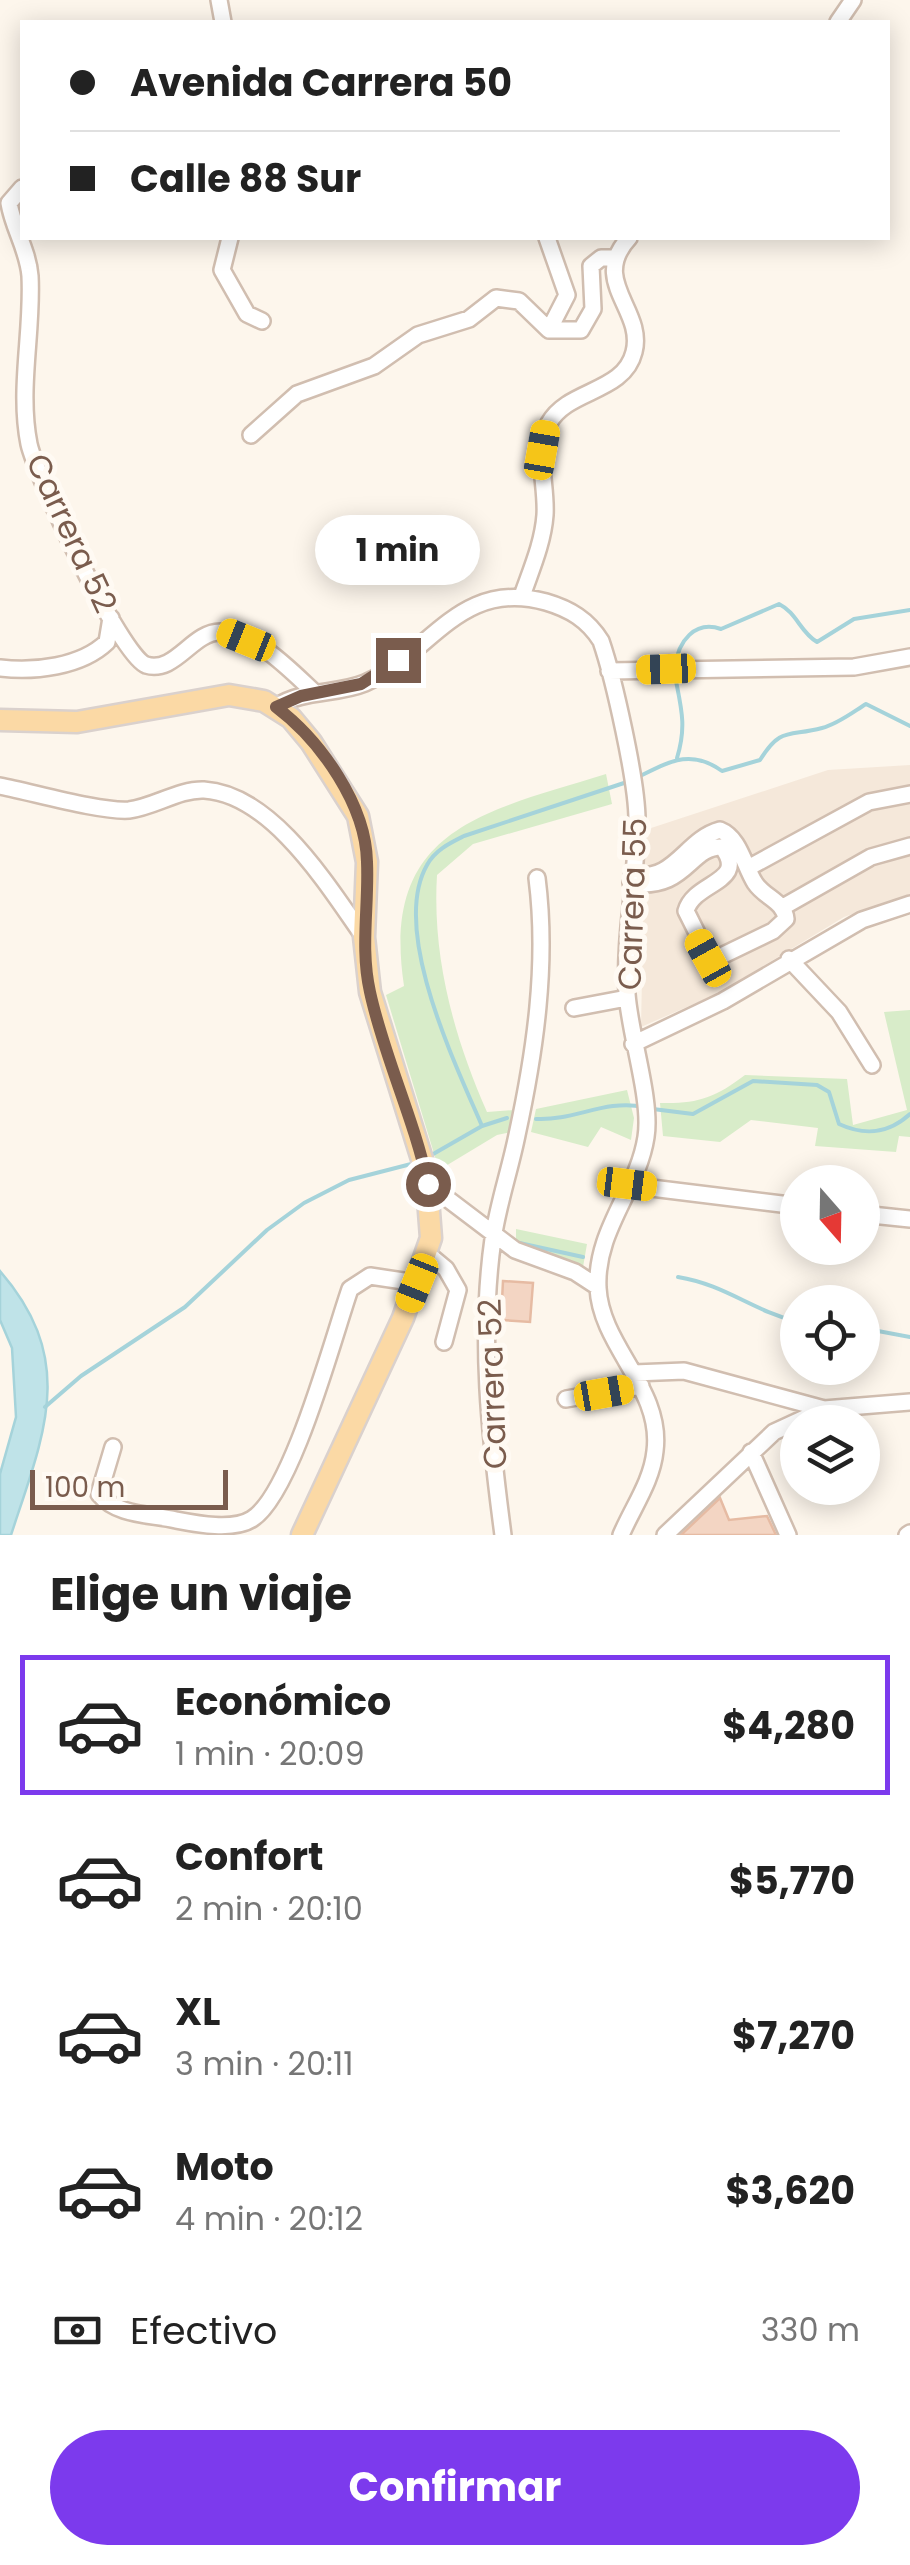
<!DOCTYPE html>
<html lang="es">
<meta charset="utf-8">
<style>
body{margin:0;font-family:Poppins,sans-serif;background:#f2f2f2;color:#222;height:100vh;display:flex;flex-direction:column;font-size:38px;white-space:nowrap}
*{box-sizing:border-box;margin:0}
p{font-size:32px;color:#767676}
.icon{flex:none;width:55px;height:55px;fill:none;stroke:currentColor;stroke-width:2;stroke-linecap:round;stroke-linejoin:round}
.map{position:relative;height:1535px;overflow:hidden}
.drawer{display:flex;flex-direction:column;background:#fff;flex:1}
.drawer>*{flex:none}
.banner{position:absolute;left:20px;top:20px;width:870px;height:220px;border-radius:0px;box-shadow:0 5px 25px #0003;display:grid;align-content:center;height:220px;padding:0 50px;background:#fff}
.needle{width:65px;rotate:160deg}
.tools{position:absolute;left:780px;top:1165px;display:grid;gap:20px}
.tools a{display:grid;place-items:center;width:100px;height:100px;border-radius:50%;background:#fff;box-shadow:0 5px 25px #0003;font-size:50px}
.scale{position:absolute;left:30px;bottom:25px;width:198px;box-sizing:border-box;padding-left:10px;border:5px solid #7a5c4d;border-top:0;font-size:28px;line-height:35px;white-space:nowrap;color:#7a5c4d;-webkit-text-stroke:8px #fffaf3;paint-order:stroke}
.end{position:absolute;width:45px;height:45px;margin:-22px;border:12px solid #7a5c4d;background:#fff;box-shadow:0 0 0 5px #fff}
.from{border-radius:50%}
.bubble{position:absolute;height:70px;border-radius:35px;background:#fff;box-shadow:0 5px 25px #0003;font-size:32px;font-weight:700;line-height:70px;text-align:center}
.car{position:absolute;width:30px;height:60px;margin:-30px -15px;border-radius:12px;box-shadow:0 0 8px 2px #0007;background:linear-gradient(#f5c518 24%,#345 0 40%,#f5c518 0 76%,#345 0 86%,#f5c518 0)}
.banner b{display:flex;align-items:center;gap:35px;height:95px;font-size:38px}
.banner b+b{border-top:2px solid #e0e0e0}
.banner i{width:25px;height:25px;background:#222}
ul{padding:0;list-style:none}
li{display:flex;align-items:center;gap:30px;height:140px;margin:0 20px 15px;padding:0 30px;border:5px solid transparent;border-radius:0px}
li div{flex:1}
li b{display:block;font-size:38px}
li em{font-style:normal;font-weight:700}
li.selected{border-color:#7c3aed}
li>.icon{width:90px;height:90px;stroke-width:1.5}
h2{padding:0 50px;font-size:45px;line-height:120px}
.pay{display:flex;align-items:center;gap:25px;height:110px;padding:0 50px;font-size:38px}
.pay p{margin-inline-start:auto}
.primary-button{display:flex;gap:20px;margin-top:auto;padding:20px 50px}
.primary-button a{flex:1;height:115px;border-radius:60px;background:#7c3aed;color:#fff;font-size:40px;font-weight:700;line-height:115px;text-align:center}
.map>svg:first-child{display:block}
.residential{fill:#f5e8da}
.green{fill:#d8ecc9}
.water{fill:#bfe3e8;stroke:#a5d3da;stroke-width:2.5}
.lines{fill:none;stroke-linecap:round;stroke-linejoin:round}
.stream{stroke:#a5d3da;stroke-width:4}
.building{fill:#f3d5c3;stroke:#e6bba3;stroke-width:2.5}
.minor-casing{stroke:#d1beb0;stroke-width:20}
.major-casing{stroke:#dad1cd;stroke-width:25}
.minor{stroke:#fff;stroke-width:15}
.major{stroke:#fbd9a5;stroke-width:20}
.route{stroke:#7a5c4d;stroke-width:12}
.labels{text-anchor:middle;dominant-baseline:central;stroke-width:10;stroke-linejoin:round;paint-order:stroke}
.street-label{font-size:32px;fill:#7a5c4d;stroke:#fffaf3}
</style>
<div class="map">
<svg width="910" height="1535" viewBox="0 0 910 1535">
<rect width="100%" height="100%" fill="#fdf6ec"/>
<!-- residential -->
<path class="residential" d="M910,765V894L844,917L719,993L641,1027L645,830L828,770Z"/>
<!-- green -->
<path class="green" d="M606,774L612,804L473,844L437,875C432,958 454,1037 487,1112L514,1110L511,1132L497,1135L439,1170L386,995L404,986C380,828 484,812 606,774Z
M910,1010V1137L899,1136L896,1152L815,1146L818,1128L751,1120L720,1142L663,1136L660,1103C697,1104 715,1098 745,1075L847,1079L853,1125L907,1110L884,1012Z
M627,1090L634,1118L631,1140L601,1127L588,1147L531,1132L536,1109Z
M516,1229L587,1244L583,1267L516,1246Z"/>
<!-- water -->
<path class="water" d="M0,1271C78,1361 44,1434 11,1535H0V1474L16,1417L12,1348L0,1320Z"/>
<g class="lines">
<!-- stream -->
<path class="stream" d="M675,667C678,641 695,620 721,629L779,604C797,613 800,632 817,642L854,619L910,610
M675,676C681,707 687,726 677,758
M636,778C669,762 690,748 722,771L760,760C781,726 789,737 822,728C838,724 853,712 866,704L910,726
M653,1109L693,1114L753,1081L817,1085L829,1092L839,1124C865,1136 888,1134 910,1114
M536,1119C575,1121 604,1099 644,1107
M482,1126C455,1063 390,930 427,865C435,850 450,843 464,836L627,782
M428,1157L482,1126L507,1118
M515,1242L583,1257
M678,1277C726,1285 751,1310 798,1322
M862,1328L910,1337
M45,1407L81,1376L185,1307L267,1230L304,1203L349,1180L415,1163"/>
</g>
<!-- building -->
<path class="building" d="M503,1281L533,1283L530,1322L501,1320Z
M720,1498L729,1520L767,1516L776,1535H681Z"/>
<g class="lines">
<!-- minor casing -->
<g class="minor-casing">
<path id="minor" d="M219,0L223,22
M838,22L853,0
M22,188L9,203C13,228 28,250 30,276C33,331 18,389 29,444C36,476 121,656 146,665C175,674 192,632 220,632C255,632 291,671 315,693
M230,238L222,270L247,314L262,321
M547,238L567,295L549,330
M251,435L297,394L374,366L418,335L469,319L496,298L519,301L549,330H581L593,309L591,266L601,258H615
M522,596C531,570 543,543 545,515C547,485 534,451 549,423C568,389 624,393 634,352C645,310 589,281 629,238
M0,668C34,672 81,667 107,642L111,618
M609,671L854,667L910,657
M276,707C303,689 336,695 365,683C431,654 459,578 546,602C570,609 588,620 601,641C614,679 637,781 637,820C637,878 624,935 627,994C630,1036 652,1100 646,1137C638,1190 595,1230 598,1288C601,1347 663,1389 655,1451C652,1481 633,1507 621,1535
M0,786C32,792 100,812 129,810C154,807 179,789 204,790C272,794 328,886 364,937
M748,868L869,802L910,794
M631,883C687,891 689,846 722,847C749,883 694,881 686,911L711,961L773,931L786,919C784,901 765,898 755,883C744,866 740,838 720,830C684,840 676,882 632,875
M783,907L871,857L910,846
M789,959L839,1012L872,1065
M574,1008L627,998
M633,1044L723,1001L862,920L910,904
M428,1184L515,1250L575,1272L598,1287
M627,1185L798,1206
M862,1214L910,1219
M428,1254L446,1269L458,1290L444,1342
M634,1373L684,1371L824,1409L910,1402
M566,1399L641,1386
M113,1447L99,1494C117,1516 150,1514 176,1520C197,1524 233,1531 252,1519C292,1494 333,1338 350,1289L370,1276L417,1283
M751,1452L788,1535
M503,1535C490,1437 479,1338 493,1239C498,1204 510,1170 517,1135C535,1052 548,964 537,878
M665,1535L774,1432L824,1409
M907,1535L910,1533"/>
</g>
<!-- major casing -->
<g class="major-casing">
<path id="major" d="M0,720L77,722L229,695L264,701L291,718L311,742L358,816L367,862L364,937L370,992L426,1172L431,1238L403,1318L302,1535"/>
</g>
<!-- minor -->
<use href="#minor" class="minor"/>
<!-- major -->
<use href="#major" class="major"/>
</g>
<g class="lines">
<!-- route -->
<path class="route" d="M398,660L361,684L301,696L276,707C321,741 366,805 367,862C369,906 360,948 370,992C384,1057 414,1118 428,1184"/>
</g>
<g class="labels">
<!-- street labels -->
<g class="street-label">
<text transform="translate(72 533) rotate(65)">Carrera 52</text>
<text transform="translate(632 904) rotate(-88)">Carrera 55</text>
<text transform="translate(492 1384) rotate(-92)">Carrera 52</text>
</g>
</g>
</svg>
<div class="tools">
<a><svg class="needle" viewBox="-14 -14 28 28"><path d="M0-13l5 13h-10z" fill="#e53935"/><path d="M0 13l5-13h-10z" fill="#767676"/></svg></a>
<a><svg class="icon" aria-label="locate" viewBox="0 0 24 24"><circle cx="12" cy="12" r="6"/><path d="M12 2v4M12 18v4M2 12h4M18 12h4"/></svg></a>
<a><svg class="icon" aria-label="layers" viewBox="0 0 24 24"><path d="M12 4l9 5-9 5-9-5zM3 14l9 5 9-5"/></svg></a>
</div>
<div class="scale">100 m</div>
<i class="end from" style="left:428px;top:1184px"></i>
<i class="end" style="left:398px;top:660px"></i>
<div class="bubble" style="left:315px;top:515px;width:165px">1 min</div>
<i class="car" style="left:542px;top:450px;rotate:10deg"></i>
<i class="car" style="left:246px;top:640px;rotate:292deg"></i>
<i class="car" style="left:666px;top:669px;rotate:268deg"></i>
<i class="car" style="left:708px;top:958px;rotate:331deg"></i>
<i class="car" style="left:627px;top:1184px;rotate:97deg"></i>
<i class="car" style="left:417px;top:1283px;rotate:202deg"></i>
<i class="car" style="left:604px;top:1393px;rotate:80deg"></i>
<div class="banner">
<b><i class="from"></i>Avenida Carrera 50</b>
<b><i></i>Calle 88 Sur</b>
</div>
</div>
<section class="drawer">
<h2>Elige un viaje</h2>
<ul>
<li class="selected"><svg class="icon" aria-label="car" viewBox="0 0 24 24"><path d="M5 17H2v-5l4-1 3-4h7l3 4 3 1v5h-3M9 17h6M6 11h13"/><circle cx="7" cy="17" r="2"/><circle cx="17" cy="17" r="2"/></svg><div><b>Económico</b><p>1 min · 20:09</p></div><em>$4,280</em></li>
<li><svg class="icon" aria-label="car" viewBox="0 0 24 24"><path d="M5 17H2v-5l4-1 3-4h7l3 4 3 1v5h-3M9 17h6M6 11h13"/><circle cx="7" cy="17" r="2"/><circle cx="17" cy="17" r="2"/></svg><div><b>Confort</b><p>2 min · 20:10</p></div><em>$5,770</em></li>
<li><svg class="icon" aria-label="car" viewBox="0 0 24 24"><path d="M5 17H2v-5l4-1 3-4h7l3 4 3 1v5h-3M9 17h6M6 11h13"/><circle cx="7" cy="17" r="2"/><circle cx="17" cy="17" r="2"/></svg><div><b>XL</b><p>3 min · 20:11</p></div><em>$7,270</em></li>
<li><svg class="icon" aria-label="car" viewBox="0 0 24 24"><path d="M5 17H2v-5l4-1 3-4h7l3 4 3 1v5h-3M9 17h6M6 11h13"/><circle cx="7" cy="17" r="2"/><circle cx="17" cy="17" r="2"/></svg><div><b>Moto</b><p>4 min · 20:12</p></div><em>$3,620</em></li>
</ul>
<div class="pay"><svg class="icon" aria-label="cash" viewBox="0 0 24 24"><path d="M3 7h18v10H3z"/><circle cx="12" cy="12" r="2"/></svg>Efectivo<p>330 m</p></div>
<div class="primary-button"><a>Confirmar</a></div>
</section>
